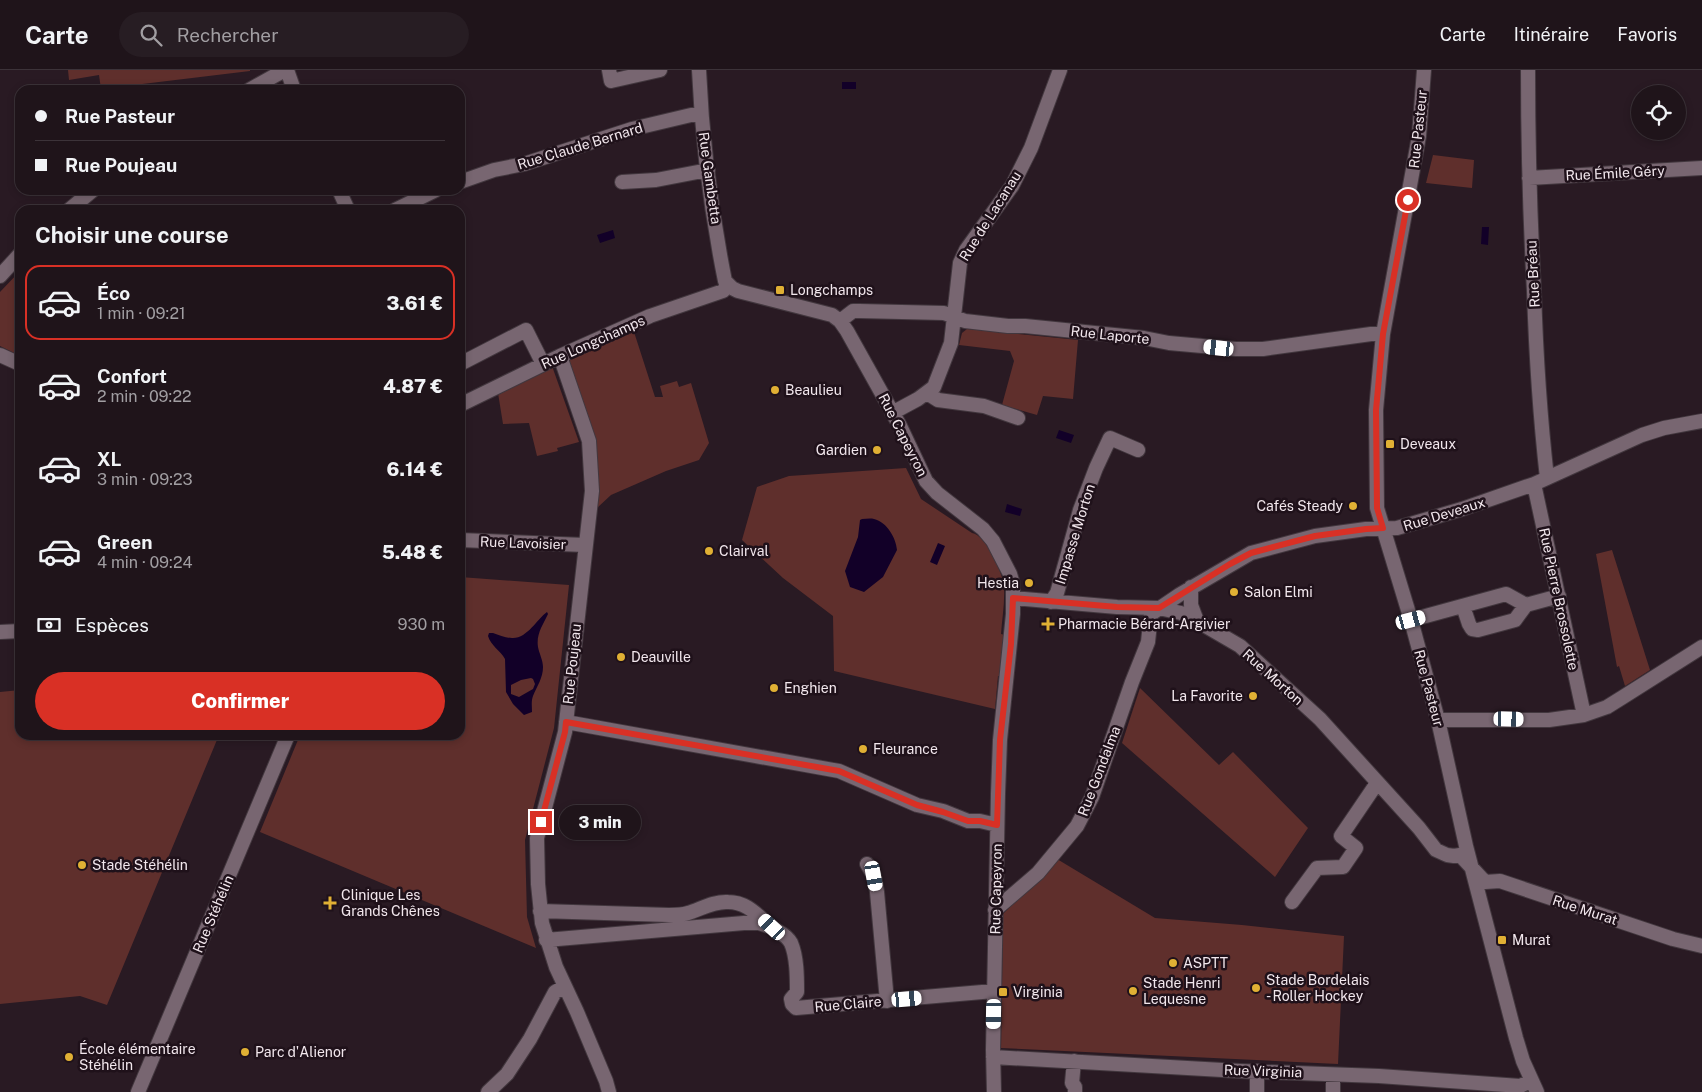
<!DOCTYPE html>
<html lang="fr">
<meta charset="utf-8">
<style>
body{margin:0;font-family:"Public Sans",sans-serif;background:#271d23;color:#f1f3f6;height:100vh;display:flex;flex-direction:column;font-size:19px;white-space:nowrap}
*{box-sizing:border-box;margin:0}
p{font-size:16px;color:#a19ea2}
.icon{flex:none;width:28px;height:28px;fill:none;stroke:currentColor;stroke-width:2;stroke-linecap:round;stroke-linejoin:round}
.map{position:relative;flex:1;overflow:hidden}
.details{position:absolute;left:15px;top:135px;width:450px;height:535px;display:flex;flex-direction:column;background:#1f141a;border-radius:15px;box-shadow:0 2px 8px #0003,0 0 0 1px #3c3339}
.details>*{flex:none}
.hud{position:absolute;left:15px;top:15px;width:450px;height:110px;border-radius:15px;box-shadow:0 2px 8px #0003,0 0 0 1px #3c3339;display:grid;align-content:center;height:110px;padding:0 20px;background:#1f141a}
.controls{position:absolute;left:1631px;top:15px;display:grid;gap:10px}
.controls a{display:grid;place-items:center;width:55px;height:55px;border-radius:50%;background:#1f141a;box-shadow:0 2px 8px #0003,0 0 0 1px #3c3339;font-size:25px}
.end{position:absolute;width:22px;height:22px;margin:-11px;border:6px solid #d93025;background:#fff;box-shadow:0 0 0 2px #fff}
.from{border-radius:50%}
.bubble{position:absolute;height:35px;border-radius:18px;background:#1f141a;box-shadow:0 2px 8px #0003,0 0 0 1px #3c3339;font-size:16px;font-weight:800;line-height:35px;text-align:center}
.car{position:absolute;width:15px;height:30px;margin:-15px -8px;border-radius:6px;box-shadow:0 0 4px 1px #0007;background:linear-gradient(#fff 24%,#345 0 40%,#fff 0 76%,#345 0 86%,#fff 0)}
.hud b{display:flex;align-items:center;gap:18px;height:48px;font-size:19px}
.hud b+b{border-top:1px solid #3c3339}
.hud i{width:12px;height:12px;background:#f1f3f6}
ul{padding:0;list-style:none}
li{display:flex;align-items:center;gap:15px;height:75px;margin:0 10px 8px;padding:0 10px;border:2px solid transparent;border-radius:15px}
li div{flex:1}
li b{display:block;font-size:19px}
li em{font-style:normal;font-weight:800}
li.on{border-color:#d93025}
li>.icon{width:45px;height:45px;stroke-width:1.5}
h2{padding:0 20px;font-size:22px;line-height:60px}
.pay{display:flex;align-items:center;gap:12px;height:55px;padding:0 20px;font-size:19px}
.pay p{margin-inline-start:auto}
.action{display:flex;gap:10px;margin-top:auto;padding:10px 20px}
.action a{flex:1;height:58px;border-radius:30px;background:#d93025;color:#fff;font-size:20px;font-weight:800;line-height:58px;text-align:center}
header{display:flex;align-items:center;gap:30px;box-sizing:border-box;height:70px;padding:0 25px;background:#1f141a;border-bottom:1px solid #3c3339}
header strong{font-size:24px}
nav{display:flex;gap:28px;margin-inline-start:auto;font-size:18px}
.search{width:350px;height:45px;background:#271d23;display:flex;align-items:center;gap:12px;box-sizing:border-box;padding:0 18px;border-radius:28px;color:#a19ea2;font-size:19px}
.map>svg:first-child{display:block}
.green{fill:#5f2f2c}
.water{fill:#120028;fill-rule:evenodd}
.lines{fill:none;stroke-linecap:round;stroke-linejoin:round}
.minor-casing{stroke:#42373e;stroke-width:16}
.minor{stroke:#786671;stroke-width:14}
.route{stroke:#d93025;stroke-width:6}
.poi-dot{fill:#e0b034;stroke:#1f111a;stroke-width:2}
.labels{text-anchor:middle;dominant-baseline:central;stroke-width:5;stroke-linejoin:round;paint-order:stroke}
.street-label{font-size:14px;fill:#f2e7ed;stroke:#1f111a}
.poi-label{font-size:14px;fill:#f2e7ed;stroke:#1f111a;text-anchor:start}
</style>
<header>
<strong>Carte</strong>
<div class="search"><svg class="icon" aria-label="search" viewBox="0 0 24 24"><circle cx="10" cy="10" r="6"/><path d="M15 15l6 6"/></svg>Rechercher</div>
<nav><a>Carte</a><a>Itinéraire</a><a>Favoris</a></nav>
</header>
<div class="map">
<svg width="1702" height="1022" viewBox="0 0 1702 1022">
<rect width="100%" height="100%" fill="#291a23"/>
<!-- green -->
<path class="green" d="M68,0H250V1L101,19L99,5L69,10Z
M1433,85L1474,90L1472,118L1426,113Z
M20,201V286L0,276V222Z
M967,259L1078,270L1073,329L1043,326L1037,345L1002,335L1014,291L1010,281L959,275L962,263Z
M634,262L655,327H663L660,316L677,311L679,317L691,313L709,373L699,390L666,401L611,425L597,438L568,295L571,288Z
M552,296L579,372L557,378L558,381L537,386L529,353L503,354L498,323Z
M906,398L921,429L972,463C986,465 1003,503 1004,517C1005,532 1002,549 1001,564L1005,565L1000,606H998L995,639L834,601L833,546L783,508L742,470L757,417L789,406Z
M1612,480L1650,600L1625,616L1619,596L1617,597L1596,484Z
M460,507L569,515L554,658L525,770L527,847L536,878L260,762L300,665H460Z
M1140,618L1219,695L1233,682L1308,758L1275,807L1122,673Z
M20,620V665H219L107,935L80,926L0,934V622Z
M1057,789L1155,848L1242,855L1344,866L1338,994L1001,978L1003,844Z"/>
<!-- water -->
<path class="water" d="M842,12H856V19H842Z
M1482,157H1489L1488,175L1481,174Z
M613,160L615,168L600,173L597,165Z
M1059,360L1074,365L1071,373L1056,368Z
M1007,434L1022,439L1020,446L1005,442Z
M862,449C866,449 870,448 874,449C887,452 896,468 897,480L883,507L864,522L850,517L845,501L858,467L860,450Z
M938,473L945,476L937,495L930,492Z
M547,542L548,544C543,555 536,564 538,577C539,583 543,590 543,597C543,608 537,616 533,626C531,631 532,637 532,642L524,645L513,634L506,622L505,589C500,580 491,576 488,566L489,563H493C499,565 506,568 512,568C527,569 537,549 547,542ZM531,608L533,609L535,614L533,619L519,627L511,624V615L521,610Z"/>
<g class="lines">
<!-- minor casing -->
<g class="minor-casing">
<path id="minor" d="M287,0L294,20
M609,0L611,11L660,0
M699,0C702,70 711,141 725,211L732,218L738,221L832,245L840,251L847,261L900,356L926,411L937,423L983,459L993,471L1010,504L1013,514V544L1000,670L998,724L993,980L994,1022
M1424,0L1419,66L1383,264L1376,340L1377,438L1411,550L1438,650L1466,776L1516,968L1523,991L1537,1022
M1528,0C1528,74 1530,147 1534,221C1536,284 1540,346 1547,408
M249,20L285,0
M1529,108L1702,98
M460,112L494,100L524,94L632,59L691,45H701
M622,112L656,110L708,100
M339,120L348,140
M69,140L93,120
M395,140L436,120
M0,206L20,184
M840,251L853,241H859L944,243L965,251L1008,256H1025L1144,268L1169,273L1236,279H1263L1371,264H1383
M0,285L20,294
M560,286L589,371L592,421L565,662L537,768L538,814L542,853L556,897L577,942L606,1011L609,1022
M460,294L526,260L543,294
M927,323L938,330L984,336L1018,348
M460,335L560,286L650,246L723,221L728,215
M892,343L918,329L934,317L951,273L960,193L966,180L1012,116L1031,78L1060,0
M1534,414L1584,645
M460,470L585,475
M1191,517V535L1197,551
M1013,528L1117,537L1159,538L1181,543L1197,551L1240,576L1320,649L1419,758L1436,780L1447,785L1454,786L1460,785L1485,812L1500,811L1673,869L1702,876
M1051,532L1057,523L1080,440L1096,398L1110,368L1138,380
M1463,536L1469,554L1472,559L1478,560L1515,550L1526,535
M1411,550L1506,524L1526,535L1559,526
M0,562L20,561
M1438,650H1549L1584,645L1607,637L1623,627L1702,577
M566,652L839,701L917,735L943,741L968,751H980L997,755
M867,794L874,806L877,822L887,931
M1292,832L1317,798L1343,797L1356,778L1341,766L1377,713
M995,840L1038,803L1077,756L1092,727L1132,612L1148,572L1151,544L1179,525L1251,483L1315,466L1366,459L1397,458L1462,439L1534,414L1642,365L1664,358L1702,351
M540,841L669,845C675,845 682,845 688,843C701,839 714,831 728,832C747,832 757,845 770,856C778,862 786,864 791,873C797,887 797,907 797,922L791,929L792,934L796,938L994,921
M546,870L744,853H759L771,857
M993,987L1240,1001L1379,1006L1520,1016L1531,1011
M1074,991L1072,1013L1075,1017V1022
M138,1022L288,665
M488,1022L507,1004L530,969L555,922L565,916
M1257,1022V1001
M1333,1022V1005"/>
</g>
<!-- minor -->
<use href="#minor" class="minor"/>
</g>
<g class="lines">
<!-- route -->
<path class="route" d="M541,752L565,662L566,652L839,701L917,735L943,742L968,751H980L997,755L1000,670L1011,574L1013,528L1117,537L1159,538L1230,494L1251,483L1315,466L1366,459L1383,458L1377,438L1376,340L1383,264L1408,130"/>
</g>
<!-- markers -->
<g class="poi-dot">
<rect x="775" y="215" width="10" height="10" rx="2.5"/>
<circle cx="775" cy="320" r="5"/>
<rect x="1385" y="369" width="10" height="10" rx="2.5"/>
<circle cx="877" cy="380" r="5"/>
<circle cx="1353" cy="436" r="5"/>
<circle cx="709" cy="481" r="5"/>
<circle cx="1029" cy="513" r="5"/>
<circle cx="1234" cy="522" r="5"/>
<path d="M1045.5 546.5h5v5h5v5h-5v5h-5v-5h-5v-5h5z"/>
<circle cx="621" cy="587" r="5"/>
<circle cx="774" cy="618" r="5"/>
<circle cx="1253" cy="626" r="5"/>
<circle cx="863" cy="679" r="5"/>
<circle cx="82" cy="795" r="5"/>
<path d="M327.5 825.5h5v5h5v5h-5v5h-5v-5h-5v-5h5z"/>
<rect x="1497" y="865" width="10" height="10" rx="2.5"/>
<circle cx="1173" cy="893" r="5"/>
<circle cx="1256" cy="918" r="5"/>
<circle cx="1133" cy="921" r="5"/>
<rect x="998" y="917" width="10" height="10" rx="2.5"/>
<circle cx="245" cy="982" r="5"/>
<circle cx="69" cy="987" r="5"/>
</g>
<g class="labels">
<!-- street labels -->
<g class="street-label">
<text transform="translate(1418 59) rotate(-84)">Rue Pasteur</text>
<text transform="translate(580 76) rotate(-17)">Rue Claude Bernard</text>
<text transform="translate(1615 103) rotate(-3)">Rue Émile Géry</text>
<text transform="translate(710 108) rotate(82)">Rue Gambetta</text>
<text transform="translate(990 146) rotate(-58)">Rue de Lacanau</text>
<text transform="translate(1533 204) rotate(-93)">Rue Bréau</text>
<text transform="translate(1110 265) rotate(6)">Rue Laporte</text>
<text transform="translate(593 272) rotate(-24)">Rue Longchamps</text>
<text transform="translate(903 365) rotate(63)">Rue Capeyron</text>
<text transform="translate(1444 444) rotate(-17)">Rue Deveaux</text>
<text transform="translate(1075 464) rotate(-73)">Impasse Morton</text>
<text transform="translate(523 473) rotate(2)">Rue Lavoisier</text>
<text transform="translate(1559 529) rotate(78)">Rue Pierre Brossolette</text>
<text transform="translate(572 594) rotate(-84)">Rue Poujeau</text>
<text transform="translate(1273 607) rotate(42)">Rue Morton</text>
<text transform="translate(1429 618) rotate(75)">Rue Pasteur</text>
<text transform="translate(1099 701) rotate(-69)">Rue Gondalma</text>
<text transform="translate(996 819) rotate(-89)">Rue Capeyron</text>
<text transform="translate(1585 840) rotate(18)">Rue Murat</text>
<text transform="translate(213 844) rotate(-67)">Rue Stéhélin</text>
<text transform="translate(848 934) rotate(-5)">Rue Claire</text>
<text transform="translate(1263 1001) rotate(2)">Rue Virginia</text>
</g>
<!-- poi labels -->
<g class="poi-label">
<text x="790" y="220">Longchamps</text>
<text x="785" y="320">Beaulieu</text>
<text x="1400" y="374">Deveaux</text>
<text x="867" y="380" text-anchor="end">Gardien</text>
<text x="1343" y="436" text-anchor="end">Cafés Steady</text>
<text x="719" y="481">Clairval</text>
<text x="1019" y="513" text-anchor="end">Hestia</text>
<text x="1244" y="522">Salon Elmi</text>
<text x="1058" y="554">Pharmacie Bérard-Argivier</text>
<text x="631" y="587">Deauville</text>
<text x="784" y="618">Enghien</text>
<text x="1243" y="626" text-anchor="end">La Favorite</text>
<text x="873" y="679">Fleurance</text>
<text x="92" y="795">Stade Stéhélin</text>
<text x="341" y="825">Clinique Les<tspan x="341" dy="16">Grands Chênes</tspan></text>
<text x="1512" y="870">Murat</text>
<text x="1183" y="893">ASPTT</text>
<text x="1266" y="910">Stade Bordelais<tspan x="1266" dy="16">- Roller Hockey</tspan></text>
<text x="1143" y="913">Stade Henri<tspan x="1143" dy="16">Lequesne</tspan></text>
<text x="1013" y="922">Virginia</text>
<text x="79" y="979">École élémentaire<tspan x="79" dy="16">Stéhélin</tspan></text>
<text x="255" y="982">Parc d'Alienor</text>
</g>
</g>
</svg>
<div class="controls">
<a><svg class="icon" aria-label="locate" viewBox="0 0 24 24"><circle cx="12" cy="12" r="6"/><path d="M12 2v4M12 18v4M2 12h4M18 12h4"/></svg></a>
</div>
<i class="end from" style="left:1408px;top:130px"></i>
<i class="end" style="left:541px;top:752px"></i>
<div class="bubble" style="left:559px;top:735px;width:82px">3 min</div>
<i class="car" style="left:1219px;top:278px;rotate:276deg"></i>
<i class="car" style="left:1411px;top:550px;rotate:75deg"></i>
<i class="car" style="left:1509px;top:649px;rotate:91deg"></i>
<i class="car" style="left:874px;top:806px;rotate:170deg"></i>
<i class="car" style="left:772px;top:857px;rotate:313deg"></i>
<i class="car" style="left:907px;top:929px;rotate:85deg"></i>
<i class="car" style="left:994px;top:944px;rotate:181deg"></i>
<div class="hud">
<b><i class="from"></i>Rue Pasteur</b>
<b><i></i>Rue Poujeau</b>
</div>
<section class="details">
<h2>Choisir une course</h2>
<ul>
<li class="on"><svg class="icon" aria-label="car" viewBox="0 0 24 24"><path d="M5 17H2v-5l4-1 3-4h7l3 4 3 1v5h-3M9 17h6M6 11h13"/><circle cx="7" cy="17" r="2"/><circle cx="17" cy="17" r="2"/></svg><div><b>Éco</b><p>1 min · 09:21</p></div><em>3.61 €</em></li>
<li><svg class="icon" aria-label="car" viewBox="0 0 24 24"><path d="M5 17H2v-5l4-1 3-4h7l3 4 3 1v5h-3M9 17h6M6 11h13"/><circle cx="7" cy="17" r="2"/><circle cx="17" cy="17" r="2"/></svg><div><b>Confort</b><p>2 min · 09:22</p></div><em>4.87 €</em></li>
<li><svg class="icon" aria-label="car" viewBox="0 0 24 24"><path d="M5 17H2v-5l4-1 3-4h7l3 4 3 1v5h-3M9 17h6M6 11h13"/><circle cx="7" cy="17" r="2"/><circle cx="17" cy="17" r="2"/></svg><div><b>XL</b><p>3 min · 09:23</p></div><em>6.14 €</em></li>
<li><svg class="icon" aria-label="car" viewBox="0 0 24 24"><path d="M5 17H2v-5l4-1 3-4h7l3 4 3 1v5h-3M9 17h6M6 11h13"/><circle cx="7" cy="17" r="2"/><circle cx="17" cy="17" r="2"/></svg><div><b>Green</b><p>4 min · 09:24</p></div><em>5.48 €</em></li>
</ul>
<div class="pay"><svg class="icon" aria-label="cash" viewBox="0 0 24 24"><path d="M3 7h18v10H3z"/><circle cx="12" cy="12" r="2"/></svg>Espèces<p>930 m</p></div>
<div class="action"><a>Confirmer</a></div>
</section>
</div>
